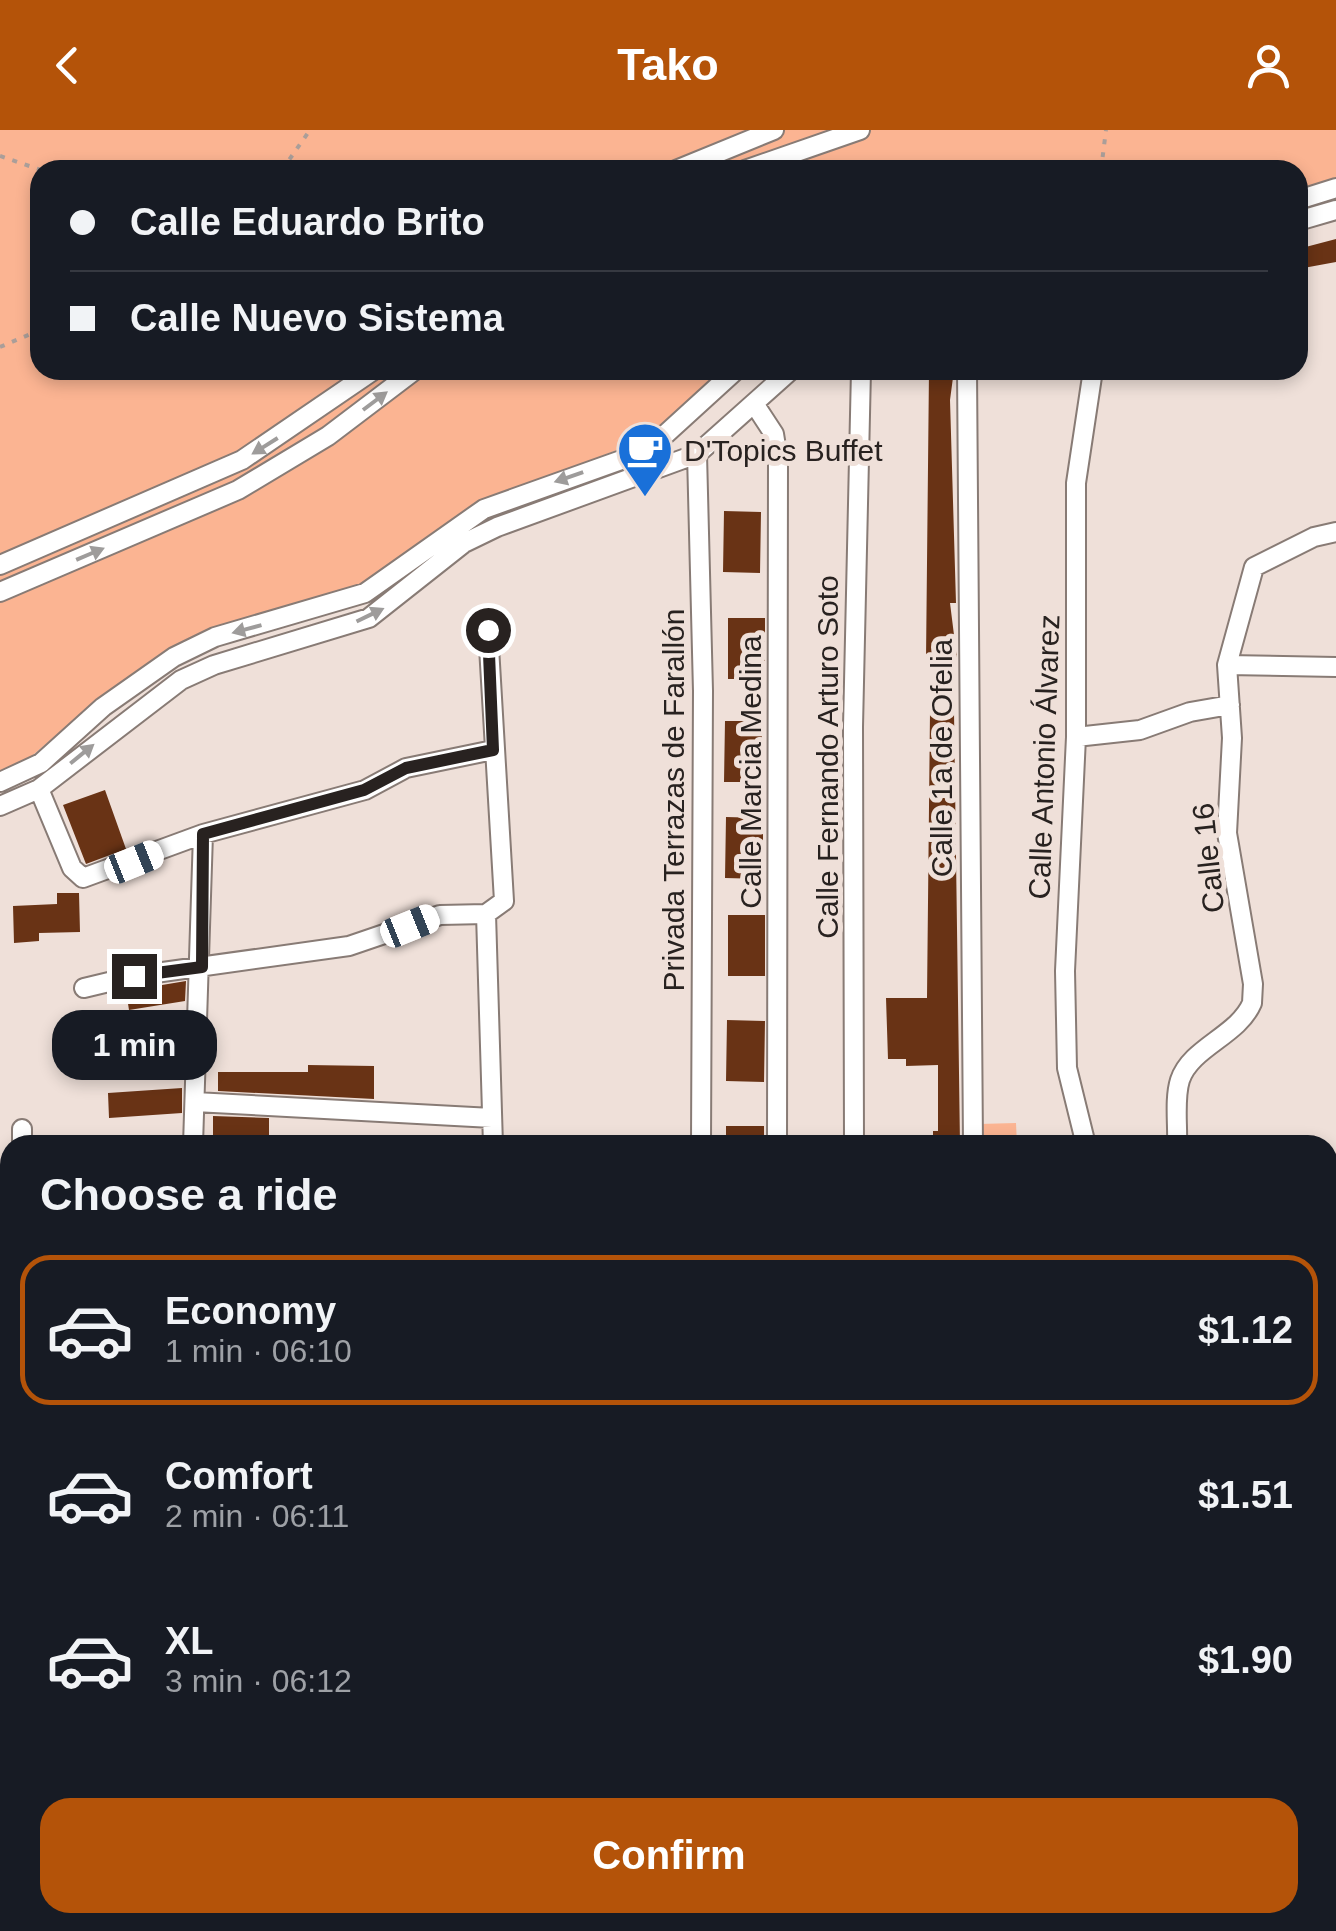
<!DOCTYPE html>
<meta charset="utf-8">
<style>
body{margin:0;font-family:Arial,sans-serif;background:#20242c;color:#f1f3f6;height:100vh;display:flex;flex-direction:column;font-size:38px;white-space:nowrap}
*{box-sizing:border-box;margin:0}
p{font-size:32px;color:#9ea1a6}
.icon{flex:none;width:55px;height:55px;fill:none;stroke:currentColor;stroke-width:2;stroke-linecap:round;stroke-linejoin:round}
.map{position:relative;flex:1;overflow:hidden}
.sheet{position:absolute;left:0px;top:1005px;width:1338px;height:798px;display:flex;flex-direction:column;background:#171b24;border-radius:30px 30px 0 0;box-shadow:0 5px 15px #0003}
.sheet>*{flex:none}
.banner{position:absolute;left:30px;top:30px;width:1278px;height:220px;border-radius:30px;box-shadow:0 5px 15px #0003;display:grid;align-content:center;height:220px;padding:0 40px;background:#171b24}
.end{position:absolute;width:45px;height:45px;margin:-22px;border:12px solid #282220;background:#fff;box-shadow:0 0 0 5px #fff}
.from{border-radius:50%}
.bubble{position:absolute;height:70px;border-radius:30px;background:#171b24;box-shadow:0 5px 15px #0003;font-size:32px;font-weight:700;line-height:70px;text-align:center}
.car{position:absolute;width:30px;height:60px;margin:-30px -15px;border-radius:12px;box-shadow:0 0 8px 2px #0007;background:linear-gradient(#fff 24%,#345 0 40%,#fff 0 76%,#345 0 86%,#fff 0)}
.banner b{display:flex;align-items:center;gap:35px;height:95px;font-size:38px}
.banner b+b{border-top:2px solid #363941}
.banner i{width:25px;height:25px;background:#f1f3f6}
ul{padding:0;list-style:none}
li{display:flex;align-items:center;gap:30px;height:150px;margin:0 20px 15px;padding:0 20px;border:5px solid transparent;border-radius:30px}
li div{flex:1}
li b{display:block;font-size:38px}
li em{font-style:normal;font-weight:700}
li.current{border-color:#b45309}
li>.icon{width:90px;height:90px;stroke-width:1.5}
h2{padding:0 40px;font-size:45px;line-height:120px}
.primary-button{display:flex;gap:20px;margin-top:auto;padding:20px 40px}
.primary-button a{flex:1;height:115px;border-radius:30px;background:#b45309;color:#fff;font-size:40px;font-weight:700;line-height:115px;text-align:center}
header{display:flex;justify-content:space-between;align-items:center;height:130px;padding:0 40px;background:#b45309;color:#fff;font-size:45px;font-weight:700}
.map>svg:first-child{display:block}
.green{fill:#fbb492}
.building{fill:#693315}
.lines{fill:none;stroke-linecap:round;stroke-linejoin:round}
.minor-casing{stroke:#887b75;stroke-width:22}
.major-casing{stroke:#b2785c;stroke-width:28}
.path{stroke:#aa9e99;stroke-width:4;stroke-dasharray:5 8;stroke-linecap:butt}
.minor{stroke:#fff;stroke-width:18}
.major{stroke:#fdcab1;stroke-width:22}
.oneway{fill:#9e9c9b}
.route{stroke:#282220;stroke-width:12}
.labels{text-anchor:middle;dominant-baseline:central;stroke-width:10;stroke-linejoin:round;paint-order:stroke}
.poi-label{font-size:30px;fill:#282220;stroke:#efe0d9;text-anchor:start}
.street-label{font-size:30px;fill:#282220;stroke:#efe0d9}
</style>
<header><svg class="icon" aria-label="back" viewBox="0 0 24 24"><path d="M15 5l-7 7 7 7"/></svg>Tako<svg class="icon" aria-label="person" viewBox="0 0 24 24"><circle cx="12" cy="8" r="4"/><path d="M4 21q1-7 8-7t8 7"/></svg></header>
<div class="map">
<svg width="1336" height="1801" viewBox="0 0 1336 1801">
<rect width="100%" height="100%" fill="#efe0d9"/>
<!-- green -->
<path class="green" d="M0,0H1336V53L1298,65V40H40V240H724L645,309L476,375L356,458L169,520L97,570L26,631L0,643Z
M1016,993L1017,1015H980L979,994Z"/>
<!-- building -->
<path class="building" d="M1336,109V132L1298,139V119Z
M929,240H954L950,270L956,473H950L957,529L926,530Z
M724,381L761,382L760,443L723,442Z
M728,488H765V549H728Z
M930,582H954L960,1015H933V1001H938V935L906,936V929H888L886,868H927Z
M725,591H762L761,652H724Z
M105,660L126,719L86,734L63,675Z
M726,687L763,688V749L725,748Z
M57,763H79L80,802L39,803V811L14,813L13,776L57,774Z
M728,785H765V846H728Z
M186,851L185,871L129,880L126,861Z
M727,890L765,891L764,952L726,951Z
M308,935L374,936V969L218,961V942H308Z
M182,958V983L109,988L108,963Z
M213,986L269,988V1014L213,1015Z
M726,996H764V1015H726Z"/>
<g class="lines">
<!-- minor casing -->
<g class="minor-casing">
<path id="minor" d="M676,40L774,0
M745,40L860,0
M1298,70L1336,58
M1298,91L1336,80
M967,240L973,1015
M755,275L774,304L778,329L777,1015
M697,324L703,561L701,1015
M0,435L242,330L374,240
M0,462L238,360L328,306L415,240
M1227,535L1336,537
M1076,607L1140,600L1190,582L1230,575
M0,652L41,633L103,577L174,527L215,507L365,463L484,379L624,329L657,312L736,240
M39,659L72,738L83,748L203,704L365,660L406,638L493,620
M0,676L39,659L181,550L214,535L369,488L464,413L497,397L697,324L791,240
M486,784L504,771L488,500
M486,784L493,1015
M84,858L134,846L349,816L440,785L486,784
M195,972L492,988
M22,999V1015
M193,1015L203,704
M854,1015L853,597L861,240
M1086,1015L1067,938L1065,841L1076,607V353L1093,240
M1177,1015C1178,995 1174,969 1180,950C1191,917 1238,906 1252,873L1253,854L1227,703L1232,608L1227,535L1254,437L1314,407L1336,402
M0,1284L10,1283
M1328,1357L1336,1358
M1328,1773L1336,1787
M210,1792V1801
M708,1792V1801
M782,1792V1801
M879,1792L882,1801
M996,1792V1801
M470,1801L471,1792
M594,1801V1792"/>
</g>
<!-- major casing -->
<g class="major-casing">
<path id="major" d="M1328,1658L1336,1653
M1328,1697L1336,1692
M1087,1801L1103,1792
M1148,1801L1162,1792"/>
</g>
<!-- path -->
<path class="path" d="M0,26L41,40
M282,40L310,0
M1101,40L1106,0
M0,217L40,200"/>
<!-- minor -->
<use href="#minor" class="minor"/>
<!-- major -->
<use href="#major" class="major"/>
</g>
<!-- one-way arrows -->
<defs><path id="oneway-solid" d="M-6-.8H1V-3.2L6.5 0L1 3.2V.8H-6Z" transform="scale(2.5)"/></defs>
<g class="oneway">
<use href="#oneway-solid" transform="translate(375 271) rotate(-37)"/>
<use href="#oneway-solid" transform="translate(265 316) rotate(148)"/>
<use href="#oneway-solid" transform="translate(569 347) rotate(161)"/>
<use href="#oneway-solid" transform="translate(90 424) rotate(-23)"/>
<use href="#oneway-solid" transform="translate(370 485) rotate(-26)"/>
<use href="#oneway-solid" transform="translate(247 499) rotate(165)"/>
<use href="#oneway-solid" transform="translate(82 624) rotate(-39)"/>
</g>
<g class="lines">
<!-- route -->
<path class="route" d="M134,846L202,837L203,704L364,660L406,638L493,620L488,500"/>
</g>
<!-- icons -->
<defs>
<g id="cafe-pin" transform="scale(2.875)"><path d="M0 17L-7.5 6A9.5 9.5 0 1 1 7.5 6Z" fill="#1970d9" stroke="#efe0d9"/><path d="M-5.5-4.5H6V0H3Q3 3.5 0 3.5H-2.5Q-5.5 3.5-5.5 0ZM3-3.2v2h1.7v-2ZM-6 4.5H4V6H-6Z" fill="#fff"/></g>
</defs>
<g fill-rule="evenodd">
<use href="#cafe-pin" x="645" y="320"/>
</g>
<g class="labels">
<!-- poi labels -->
<g class="poi-label">
<text x="684" y="320">D'Topics Buffet</text>
</g>
<!-- street labels -->
<g class="street-label">
<text transform="translate(827 627) rotate(-90)">Calle Fernando Arturo Soto</text>
<text transform="translate(1044 627) rotate(-88)">Calle Antonio Álvarez</text>
<text transform="translate(941 628) rotate(-90)">Calle 1a de Ofelia</text>
<text transform="translate(750 642) rotate(-90)">Calle Marcia Medina</text>
<text transform="translate(673 670) rotate(-90)">Privada Terrazas de Farallón</text>
<text transform="translate(1208 728) rotate(-96)">Calle 16</text>
</g>
</g>
</svg>
<i class="end from" style="left:488px;top:500px"></i>
<i class="end" style="left:134px;top:846px"></i>
<div class="bubble" style="left:52px;top:880px;width:165px">1 min</div>
<i class="car" style="left:134px;top:732px;rotate:68deg"></i>
<i class="car" style="left:410px;top:796px;rotate:68deg"></i>
<div class="banner">
<b><i class="from"></i>Calle Eduardo Brito</b>
<b><i></i>Calle Nuevo Sistema</b>
</div>
<section class="sheet">
<h2>Choose a ride</h2>
<ul>
<li class="current"><svg class="icon" aria-label="car" viewBox="0 0 24 24"><path d="M5 17H2v-5l4-1 3-4h7l3 4 3 1v5h-3M9 17h6M6 11h13"/><circle cx="7" cy="17" r="2"/><circle cx="17" cy="17" r="2"/></svg><div><b>Economy</b><p>1 min · 06:10</p></div><em>$1.12</em></li>
<li><svg class="icon" aria-label="car" viewBox="0 0 24 24"><path d="M5 17H2v-5l4-1 3-4h7l3 4 3 1v5h-3M9 17h6M6 11h13"/><circle cx="7" cy="17" r="2"/><circle cx="17" cy="17" r="2"/></svg><div><b>Comfort</b><p>2 min · 06:11</p></div><em>$1.51</em></li>
<li><svg class="icon" aria-label="car" viewBox="0 0 24 24"><path d="M5 17H2v-5l4-1 3-4h7l3 4 3 1v5h-3M9 17h6M6 11h13"/><circle cx="7" cy="17" r="2"/><circle cx="17" cy="17" r="2"/></svg><div><b>XL</b><p>3 min · 06:12</p></div><em>$1.90</em></li>
</ul>
<div class="primary-button"><a>Confirm</a></div>
</section>
</div>
